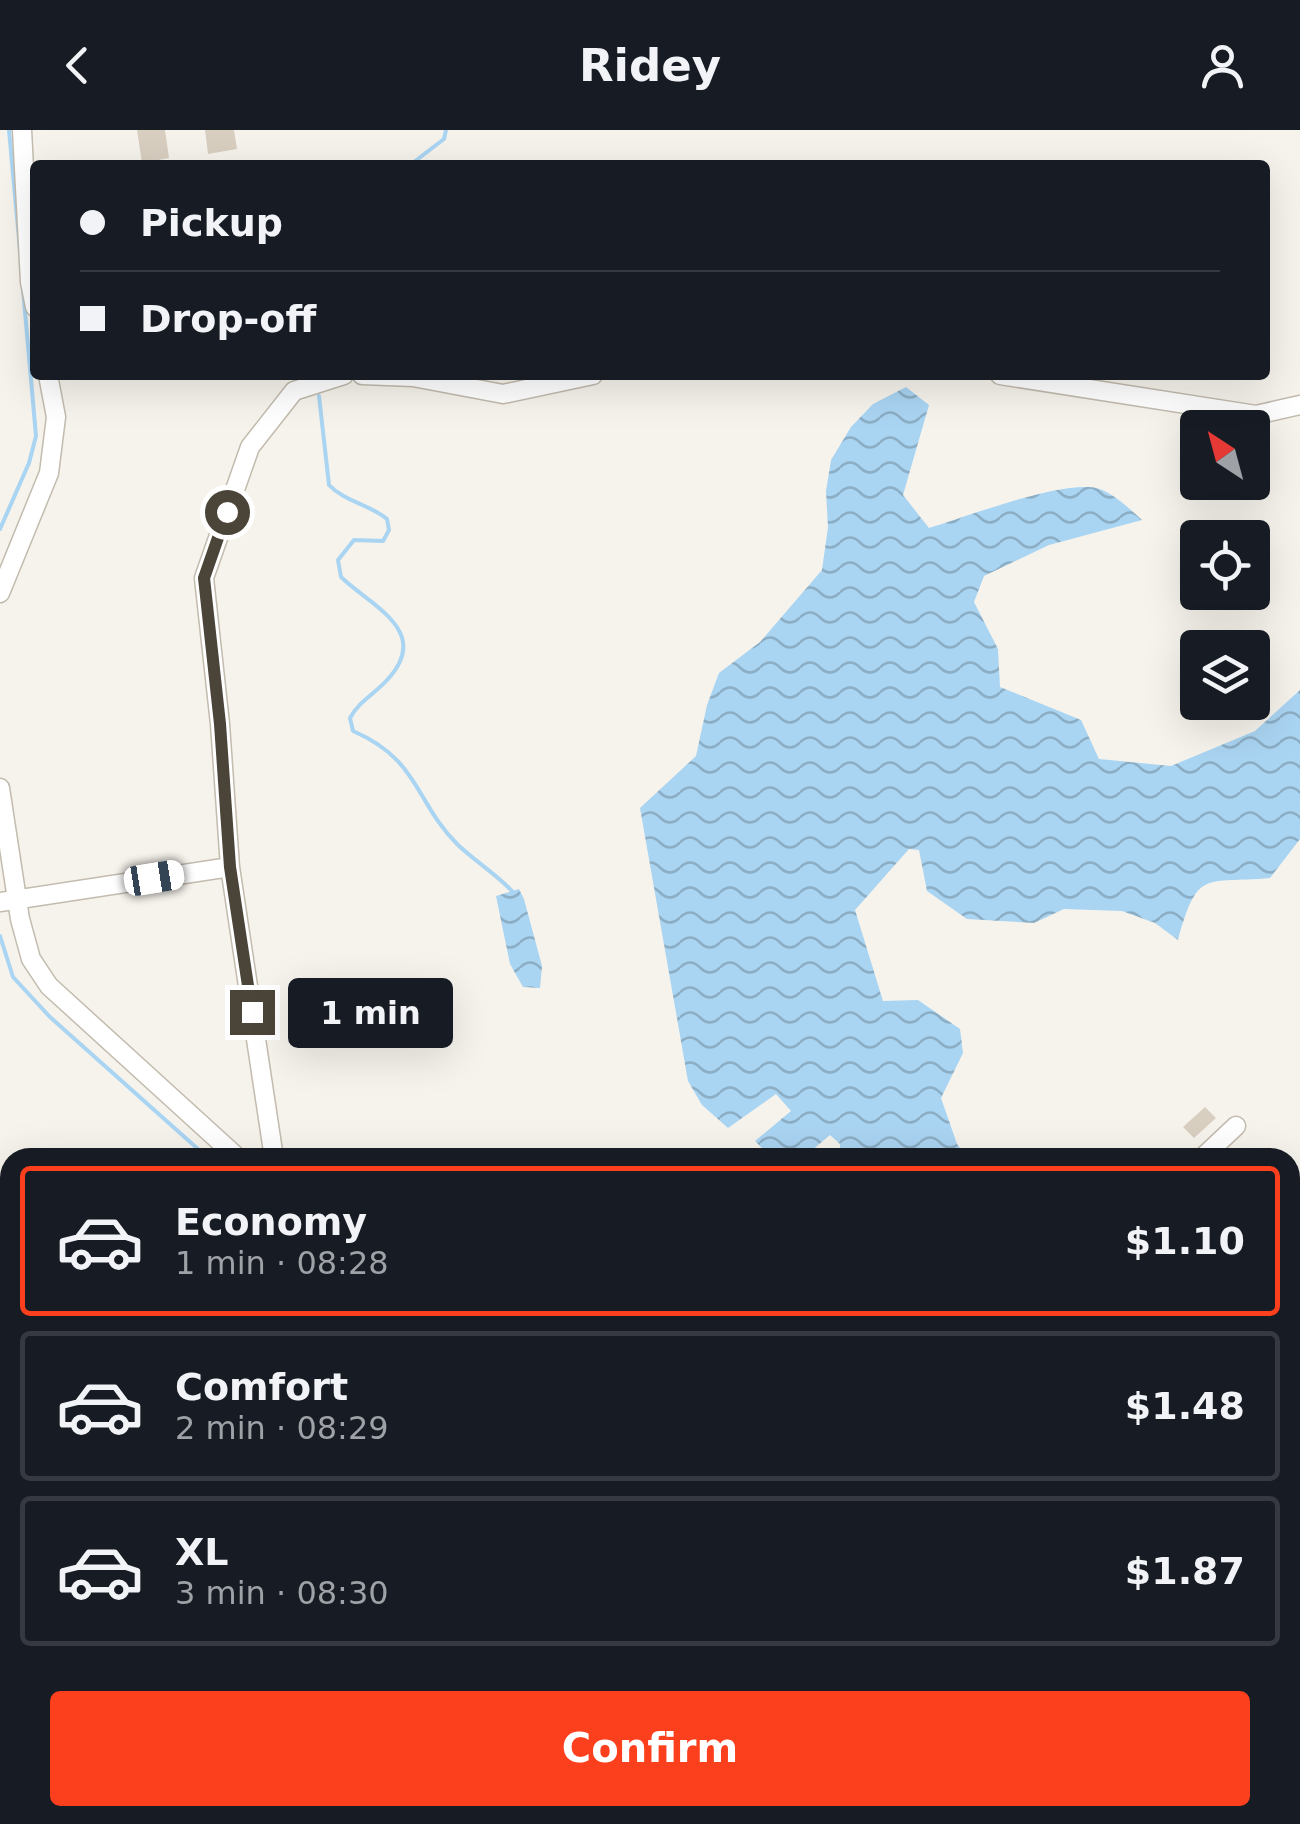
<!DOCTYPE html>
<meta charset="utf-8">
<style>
body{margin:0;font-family:"DejaVu Sans",sans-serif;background:#242831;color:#f1f3f6;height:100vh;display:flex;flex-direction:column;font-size:38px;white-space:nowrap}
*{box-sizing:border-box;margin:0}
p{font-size:32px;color:#9ea1a6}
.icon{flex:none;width:55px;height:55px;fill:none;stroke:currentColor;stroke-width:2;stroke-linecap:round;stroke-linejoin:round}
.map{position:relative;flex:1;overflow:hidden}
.drawer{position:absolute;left:0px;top:1018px;width:1300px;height:678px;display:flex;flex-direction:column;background:#171b24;border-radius:30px 30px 0 0;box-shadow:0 10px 40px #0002}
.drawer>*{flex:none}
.top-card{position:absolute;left:30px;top:30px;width:1240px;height:220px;border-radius:10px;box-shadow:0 10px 40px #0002;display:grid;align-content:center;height:220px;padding:0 50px;background:#171b24}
.needle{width:65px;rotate:324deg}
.buttons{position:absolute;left:1180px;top:280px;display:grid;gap:20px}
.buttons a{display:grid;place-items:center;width:90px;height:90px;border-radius:10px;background:#171b24;box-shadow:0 10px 40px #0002;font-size:50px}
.end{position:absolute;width:45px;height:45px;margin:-22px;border:12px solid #4b4439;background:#fff;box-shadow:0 0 0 5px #fff}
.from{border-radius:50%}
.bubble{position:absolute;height:70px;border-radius:10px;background:#171b24;box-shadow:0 10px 40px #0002;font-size:32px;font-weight:700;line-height:70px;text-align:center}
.car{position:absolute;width:30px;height:60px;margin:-30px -15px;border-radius:12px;box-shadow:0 0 8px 2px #0007;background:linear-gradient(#fff 24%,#345 0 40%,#fff 0 76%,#345 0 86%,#fff 0)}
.top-card b{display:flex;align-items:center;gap:35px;height:95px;font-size:38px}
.top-card b+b{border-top:2px solid #363941}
.top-card i{width:25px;height:25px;background:#f1f3f6}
ul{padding:18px 0 0;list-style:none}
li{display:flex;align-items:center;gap:30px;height:150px;margin:0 20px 15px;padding:0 30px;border:5px solid #363941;border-radius:10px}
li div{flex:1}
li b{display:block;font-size:38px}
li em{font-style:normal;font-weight:700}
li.selected{border-color:#fc3f1d}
li>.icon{width:90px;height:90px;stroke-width:1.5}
.cta{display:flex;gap:20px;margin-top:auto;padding:20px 50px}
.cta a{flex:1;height:115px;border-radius:10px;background:#fc3f1d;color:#fff;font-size:40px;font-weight:700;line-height:115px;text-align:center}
header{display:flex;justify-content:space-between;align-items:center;height:130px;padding:0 50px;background:#171b24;font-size:45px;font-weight:700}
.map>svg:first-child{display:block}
.residential{fill:#eae5da}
.water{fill:url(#water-waves)}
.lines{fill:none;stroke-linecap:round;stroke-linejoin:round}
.stream{stroke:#a9d4f2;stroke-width:4}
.building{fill:#d8cfc1}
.minor-casing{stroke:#c2bbae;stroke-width:21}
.path{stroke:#c4b79f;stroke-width:2.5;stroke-dasharray:5 5;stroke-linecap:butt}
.minor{stroke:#fff;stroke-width:18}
.route{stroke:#4b4439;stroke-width:12}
</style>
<header><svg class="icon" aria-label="back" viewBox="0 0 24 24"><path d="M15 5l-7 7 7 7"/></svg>Ridey<svg class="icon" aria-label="person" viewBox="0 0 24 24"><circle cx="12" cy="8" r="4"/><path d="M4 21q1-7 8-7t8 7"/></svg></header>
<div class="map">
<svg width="1300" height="1694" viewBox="0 0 1300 1694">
<defs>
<pattern id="water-waves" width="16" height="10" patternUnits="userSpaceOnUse" patternTransform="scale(2.5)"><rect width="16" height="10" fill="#a9d4f2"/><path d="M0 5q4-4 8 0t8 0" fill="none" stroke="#8caec5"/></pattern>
</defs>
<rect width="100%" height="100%" fill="#f6f3ec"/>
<!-- residential -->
<path class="residential" d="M0,1338L10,1346V1401L0,1416Z
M0,1448L10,1454V1531L0,1536Z"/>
<!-- water -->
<path class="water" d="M906,257L929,275L903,365L929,398C969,386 1048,355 1089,357C1107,357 1129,378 1142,390L1049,415L984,446L974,472L998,519L1000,557L1081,590L1099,629L1171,636L1255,601L1300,560V709L1270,748C1204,754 1198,738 1178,810L1155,793L1122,781L1064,779L1034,793L967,789L927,761L919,720L909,719L855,780L883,871L918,870L960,899L963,923L941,968L957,1014L967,1027H840V1014L830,1005L804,1027H771L755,1011L791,981L776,964L728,998L702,975L688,951L640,678L696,626L707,575L719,543L760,512L822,440L828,397L826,361L831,330L851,297L873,274Z
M519,759L524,769L542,836L540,858L523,857L510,834L496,766Z
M729,1685H928L919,1694H730Z"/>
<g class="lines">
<!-- stream -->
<path class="stream" d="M9,0L20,120
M410,35L444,9L446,0
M319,266L329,355C345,372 369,374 387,389L389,400L383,411L354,410L338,430L341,447C371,476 432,501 388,549C375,564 360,570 350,588L353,601C420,630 414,671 458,715C475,731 496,744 512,761
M0,399L29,333L36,306L23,159
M0,806L13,847L50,887L208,1028
M0,1314L10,1321
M400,1685L402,1694"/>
</g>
<!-- building -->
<path class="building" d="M137,0H165L169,28L142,33Z
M205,0H234L237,19L208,24Z
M1205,977L1216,988L1194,1008L1183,997Z"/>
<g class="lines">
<!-- minor casing -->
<g class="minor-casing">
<path id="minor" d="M22,0L30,152L35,177
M362,245L413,247L503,264L593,245
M1000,245L1256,285L1300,275
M0,463L49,343L56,287L48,245
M0,658L20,789L31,829L49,856L238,1028
M230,737L274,1028
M0,772L230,737L220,594L204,448L250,317L294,261L344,245
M1202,1028L1236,996
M429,1685L430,1694"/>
</g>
<!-- path -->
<path class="path" d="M0,1308L10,1316
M698,1685L699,1694"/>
<!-- minor -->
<use href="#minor" class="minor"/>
</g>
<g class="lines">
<!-- route -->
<path class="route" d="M227,382L204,448L220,594L230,737L252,882"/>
</g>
</svg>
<div class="buttons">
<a><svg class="needle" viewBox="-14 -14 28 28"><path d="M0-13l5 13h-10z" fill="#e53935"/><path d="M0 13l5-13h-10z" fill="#9ea1a6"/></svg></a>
<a><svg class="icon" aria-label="locate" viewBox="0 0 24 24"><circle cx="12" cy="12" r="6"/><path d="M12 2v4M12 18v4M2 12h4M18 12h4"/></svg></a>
<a><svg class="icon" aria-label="layers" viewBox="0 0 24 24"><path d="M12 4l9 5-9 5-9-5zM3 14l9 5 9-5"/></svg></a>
</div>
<i class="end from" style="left:227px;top:382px"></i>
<i class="end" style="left:252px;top:882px"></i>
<div class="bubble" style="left:288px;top:848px;width:165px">1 min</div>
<i class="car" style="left:154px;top:748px;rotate:81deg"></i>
<div class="top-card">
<b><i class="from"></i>Pickup</b>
<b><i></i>Drop-off</b>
</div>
<section class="drawer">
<ul>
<li class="selected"><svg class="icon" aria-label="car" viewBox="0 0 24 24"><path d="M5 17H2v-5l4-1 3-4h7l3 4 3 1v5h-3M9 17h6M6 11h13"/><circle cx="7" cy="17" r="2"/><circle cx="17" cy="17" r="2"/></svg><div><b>Economy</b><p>1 min · 08:28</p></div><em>$1.10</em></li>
<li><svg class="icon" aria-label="car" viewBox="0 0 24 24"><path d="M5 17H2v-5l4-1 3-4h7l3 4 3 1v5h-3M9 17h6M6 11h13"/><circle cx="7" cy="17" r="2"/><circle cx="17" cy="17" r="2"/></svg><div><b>Comfort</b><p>2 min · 08:29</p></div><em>$1.48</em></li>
<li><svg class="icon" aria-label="car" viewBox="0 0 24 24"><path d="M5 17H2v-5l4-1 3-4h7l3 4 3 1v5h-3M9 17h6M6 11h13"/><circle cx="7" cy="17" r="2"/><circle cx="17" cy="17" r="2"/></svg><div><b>XL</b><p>3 min · 08:30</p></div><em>$1.87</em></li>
</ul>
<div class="cta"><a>Confirm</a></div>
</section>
</div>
